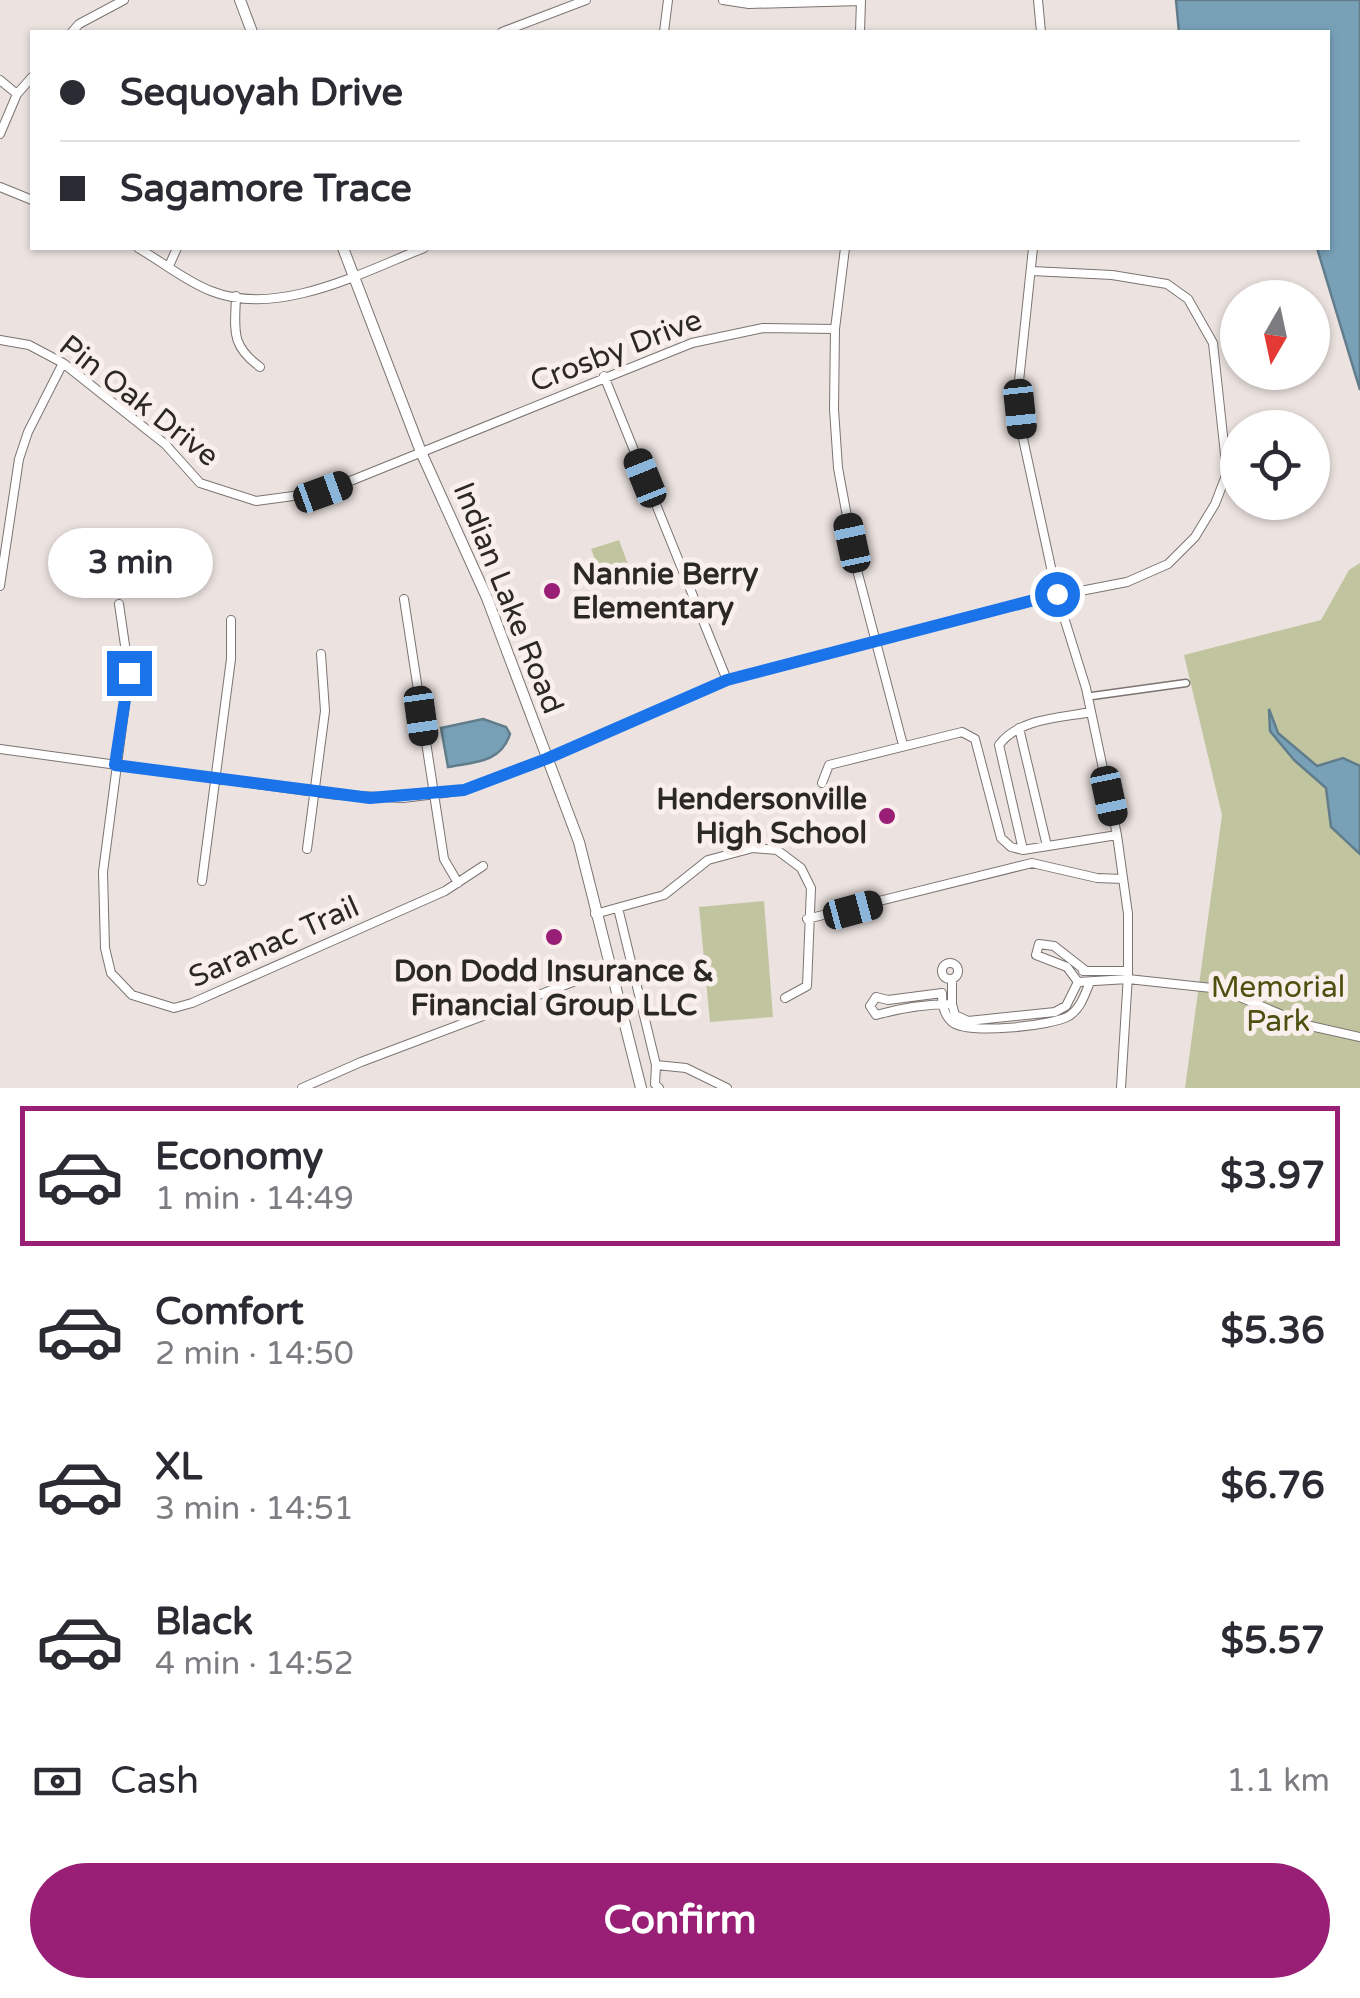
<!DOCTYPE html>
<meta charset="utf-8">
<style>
body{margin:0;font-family:"Varela Round",sans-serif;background:#f2f2f3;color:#2b2b33;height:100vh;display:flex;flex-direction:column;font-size:38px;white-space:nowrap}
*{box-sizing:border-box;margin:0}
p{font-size:32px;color:#7c7c81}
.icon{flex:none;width:55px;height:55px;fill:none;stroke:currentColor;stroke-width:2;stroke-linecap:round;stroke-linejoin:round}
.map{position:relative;height:1088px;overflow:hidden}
.side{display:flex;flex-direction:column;background:#fff;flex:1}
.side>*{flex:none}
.top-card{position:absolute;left:30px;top:30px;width:1300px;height:220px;border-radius:0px;box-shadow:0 2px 8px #0004;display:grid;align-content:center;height:220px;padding:0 30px;background:#fff}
.needle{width:65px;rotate:189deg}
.fabs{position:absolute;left:1220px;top:280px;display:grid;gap:20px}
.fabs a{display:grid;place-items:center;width:110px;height:110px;border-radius:50%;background:#fff;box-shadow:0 2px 8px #0004;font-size:50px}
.end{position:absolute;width:45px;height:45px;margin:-22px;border:12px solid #1a73e8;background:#fff;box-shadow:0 0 0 5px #fff}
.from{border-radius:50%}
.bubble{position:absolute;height:70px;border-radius:35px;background:#fff;box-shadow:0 2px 8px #0004;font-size:32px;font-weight:700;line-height:70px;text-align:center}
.car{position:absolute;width:30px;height:60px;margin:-30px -15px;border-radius:12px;box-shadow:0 0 8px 2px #0007;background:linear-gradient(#222 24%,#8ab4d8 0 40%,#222 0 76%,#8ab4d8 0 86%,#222 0)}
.top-card b{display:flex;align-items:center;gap:35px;height:95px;font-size:38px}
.top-card b+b{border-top:2px solid #e1e1e2}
.top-card i{width:25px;height:25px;background:#2b2b33}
ul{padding:18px 0 0;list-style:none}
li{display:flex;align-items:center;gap:30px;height:140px;margin:0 20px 15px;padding:0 10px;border:5px solid transparent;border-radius:0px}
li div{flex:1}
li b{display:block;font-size:38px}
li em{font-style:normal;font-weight:700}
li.selected{border-color:#991e76}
li>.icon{width:90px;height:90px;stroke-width:1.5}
.pay{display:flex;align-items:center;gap:25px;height:110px;padding:0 30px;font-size:38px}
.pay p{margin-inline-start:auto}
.action{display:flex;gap:20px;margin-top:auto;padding:20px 30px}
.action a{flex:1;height:115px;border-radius:60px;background:#991e76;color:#fff;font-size:40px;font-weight:700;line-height:115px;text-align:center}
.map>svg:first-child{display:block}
.green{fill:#c0c59f}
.water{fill:#78a1b8;stroke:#617d8c;stroke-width:2.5}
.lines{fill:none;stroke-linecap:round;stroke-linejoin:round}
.pedestrian-casing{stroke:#7c7471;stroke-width:9}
.minor-casing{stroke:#7c7471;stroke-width:10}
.tertiary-casing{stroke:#7c7471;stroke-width:12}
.pedestrian{stroke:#fff;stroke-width:6}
.minor{stroke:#fff;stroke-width:8}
.tertiary{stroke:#fff;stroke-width:10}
.route{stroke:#1a73e8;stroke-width:12}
.poi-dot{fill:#991e76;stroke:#f9f0ed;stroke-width:4}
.labels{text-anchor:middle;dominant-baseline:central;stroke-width:10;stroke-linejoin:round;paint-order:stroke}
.street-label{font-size:30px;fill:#2b2826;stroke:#f9f0ed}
.poi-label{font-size:30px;font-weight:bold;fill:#2b2826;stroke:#f9f0ed;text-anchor:start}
.park-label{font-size:30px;fill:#4c510f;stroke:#f9f0ed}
</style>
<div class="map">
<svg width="1360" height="1088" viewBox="0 0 1360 1088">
<rect width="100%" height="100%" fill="#ece3e0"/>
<!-- green -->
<path class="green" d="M619,540L632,575L605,585L591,549Z
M1360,563V1088H1185L1222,815L1184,655L1321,620L1349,570Z
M764,901L773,1017L710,1022L699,907Z"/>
<!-- water -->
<path class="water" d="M1176,0H1360V390L1317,248H1328V32H1179Z
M1269,709L1278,733L1317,766L1343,758L1360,766V854L1331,827L1326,788L1294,760L1270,731Z
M483,719L506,727L510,734C501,763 474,762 448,767L441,728Z"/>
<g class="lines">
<!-- pedestrian casing -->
<g class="pedestrian-casing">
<path id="pedestrian" d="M1092,696L1186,683"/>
</g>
<!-- minor casing -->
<g class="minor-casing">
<path id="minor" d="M723,0L749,4L861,1
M1038,0L1041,32
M72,32L79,24L124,0
M502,32L586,0
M664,32L668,0
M860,32L861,0
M0,80L17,94
M0,134L17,94L32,77
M0,187L32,200
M138,248C161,261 185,281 211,291C278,318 363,272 424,248
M845,248L835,329L834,409L838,468L857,570L903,745
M1033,248L1019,381L1022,434L1057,595L1086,688L1117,835L1128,914V975L1121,1088
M169,266L177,248
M236,296C235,330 230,345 260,367
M0,340L29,345L63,363L165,444L200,483L256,501L323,492L692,343L763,328L835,329
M604,376L727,680
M0,586L19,459L28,432L63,363
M404,599L444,859L458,883
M119,604L129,673L103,872L105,948L111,973L132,995L174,1008L192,1003L445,891L483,866
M1019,728L1047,846
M0,749L337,795L403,798L444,793L464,790L546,759L727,680L1029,601L1127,582L1168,564L1195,537L1215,504L1227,473L1213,343L1188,299L1167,284L1112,275L1032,271
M822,783L829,765L962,732L975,739L1001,838L1011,847L1023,850L1117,835
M307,849L325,711L321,654
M1023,850L999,745C1019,718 1060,718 1091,712
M202,881L231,659V620
M618,908L656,1065L655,1084L659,1088
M595,914L664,895L708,860L753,848L777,850L801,868L811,888L807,986L785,998
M807,919L1032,863L1097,878L1123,879
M942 971a8 8 0 1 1 16 0a8 8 0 1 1-16 0Z
M1083,971H1128
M952,980V1004L955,1015L968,1021L1055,1012L1066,1006L1078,982
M1078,982L1128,979L1221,989L1306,1025L1360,1037
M1078,982L1067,967L1036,955L1039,944L1054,946L1086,971
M952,1004C926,1004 901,1008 876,1015L870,1006L876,997L888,1000L942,993C942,1003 943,1014 952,1022C967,1035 1052,1026 1069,1016C1081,1008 1085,994 1090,982
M656,1065L686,1068L727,1088
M302,1088L361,1062L610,968"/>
</g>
<!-- tertiary casing -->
<g class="tertiary-casing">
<path id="tertiary" d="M240,0L252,32
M343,248L421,452L487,598L579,842L641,1088"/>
</g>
<!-- pedestrian -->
<use href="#pedestrian" class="pedestrian"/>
<!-- minor -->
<use href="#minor" class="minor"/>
<!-- tertiary -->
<use href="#tertiary" class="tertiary"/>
</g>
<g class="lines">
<!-- route -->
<path class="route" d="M129,673L115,765L370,798L464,790L546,759L727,680L1057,594"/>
</g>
<!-- markers -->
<g class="poi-dot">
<circle cx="552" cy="591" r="10"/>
<circle cx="887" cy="816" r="10"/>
<circle cx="554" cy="937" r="10"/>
</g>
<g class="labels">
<!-- street labels -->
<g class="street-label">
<text transform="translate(616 351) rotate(-21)">Crosby Drive</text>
<text transform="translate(139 401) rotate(38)">Pin Oak Drive</text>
<text transform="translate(508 598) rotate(68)">Indian Lake Road</text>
<text transform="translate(274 942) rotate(-24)">Saranac Trail</text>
</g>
<!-- poi labels -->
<g class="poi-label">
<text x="572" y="574">Nannie Berry<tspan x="572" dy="34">Elementary</tspan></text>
<text x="867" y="799" text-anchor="end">Hendersonville<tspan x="867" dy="34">High School</tspan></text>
<text x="554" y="971" text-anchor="middle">Don Dodd Insurance &amp;<tspan x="554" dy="34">Financial Group LLC</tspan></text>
</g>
<!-- park labels -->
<g class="park-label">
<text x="1278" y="987">Memorial<tspan x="1278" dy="34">Park</tspan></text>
</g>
</g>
</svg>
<div class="fabs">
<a><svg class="needle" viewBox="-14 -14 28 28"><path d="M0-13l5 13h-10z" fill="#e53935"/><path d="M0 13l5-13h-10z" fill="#7c7c81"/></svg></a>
<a><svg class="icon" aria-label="locate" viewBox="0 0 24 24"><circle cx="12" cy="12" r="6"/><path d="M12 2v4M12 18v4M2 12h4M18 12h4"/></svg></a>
</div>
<i class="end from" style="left:1057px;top:594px"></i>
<i class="end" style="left:129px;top:673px"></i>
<div class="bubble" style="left:48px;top:528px;width:165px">3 min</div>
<i class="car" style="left:1020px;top:409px;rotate:174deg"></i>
<i class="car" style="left:645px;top:478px;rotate:338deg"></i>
<i class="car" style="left:323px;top:492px;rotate:70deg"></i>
<i class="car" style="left:852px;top:543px;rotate:348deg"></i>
<i class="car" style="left:421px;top:716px;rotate:172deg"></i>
<i class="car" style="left:1109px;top:796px;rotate:168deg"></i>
<i class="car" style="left:853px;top:910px;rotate:75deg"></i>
<div class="top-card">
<b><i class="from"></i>Sequoyah Drive</b>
<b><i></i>Sagamore Trace</b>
</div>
</div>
<section class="side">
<ul>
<li class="selected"><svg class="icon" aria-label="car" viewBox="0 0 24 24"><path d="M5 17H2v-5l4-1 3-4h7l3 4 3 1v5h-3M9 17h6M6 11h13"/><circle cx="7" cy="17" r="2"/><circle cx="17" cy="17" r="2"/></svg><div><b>Economy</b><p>1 min · 14:49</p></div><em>$3.97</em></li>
<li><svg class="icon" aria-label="car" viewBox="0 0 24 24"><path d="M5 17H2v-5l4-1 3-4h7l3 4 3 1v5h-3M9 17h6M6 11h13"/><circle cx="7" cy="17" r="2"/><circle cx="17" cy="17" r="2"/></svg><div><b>Comfort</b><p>2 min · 14:50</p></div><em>$5.36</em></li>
<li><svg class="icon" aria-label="car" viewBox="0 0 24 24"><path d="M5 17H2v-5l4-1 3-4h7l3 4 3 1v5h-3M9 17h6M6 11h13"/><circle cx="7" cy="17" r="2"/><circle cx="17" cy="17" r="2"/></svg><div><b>XL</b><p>3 min · 14:51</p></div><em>$6.76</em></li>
<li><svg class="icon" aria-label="car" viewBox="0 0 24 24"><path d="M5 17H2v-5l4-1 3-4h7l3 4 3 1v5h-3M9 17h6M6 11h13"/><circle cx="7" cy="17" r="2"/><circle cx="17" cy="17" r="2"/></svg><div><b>Black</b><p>4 min · 14:52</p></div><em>$5.57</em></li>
</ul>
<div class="pay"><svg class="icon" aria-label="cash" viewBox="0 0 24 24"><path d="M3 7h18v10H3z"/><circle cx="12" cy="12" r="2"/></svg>Cash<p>1.1 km</p></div>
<div class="action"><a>Confirm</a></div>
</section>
